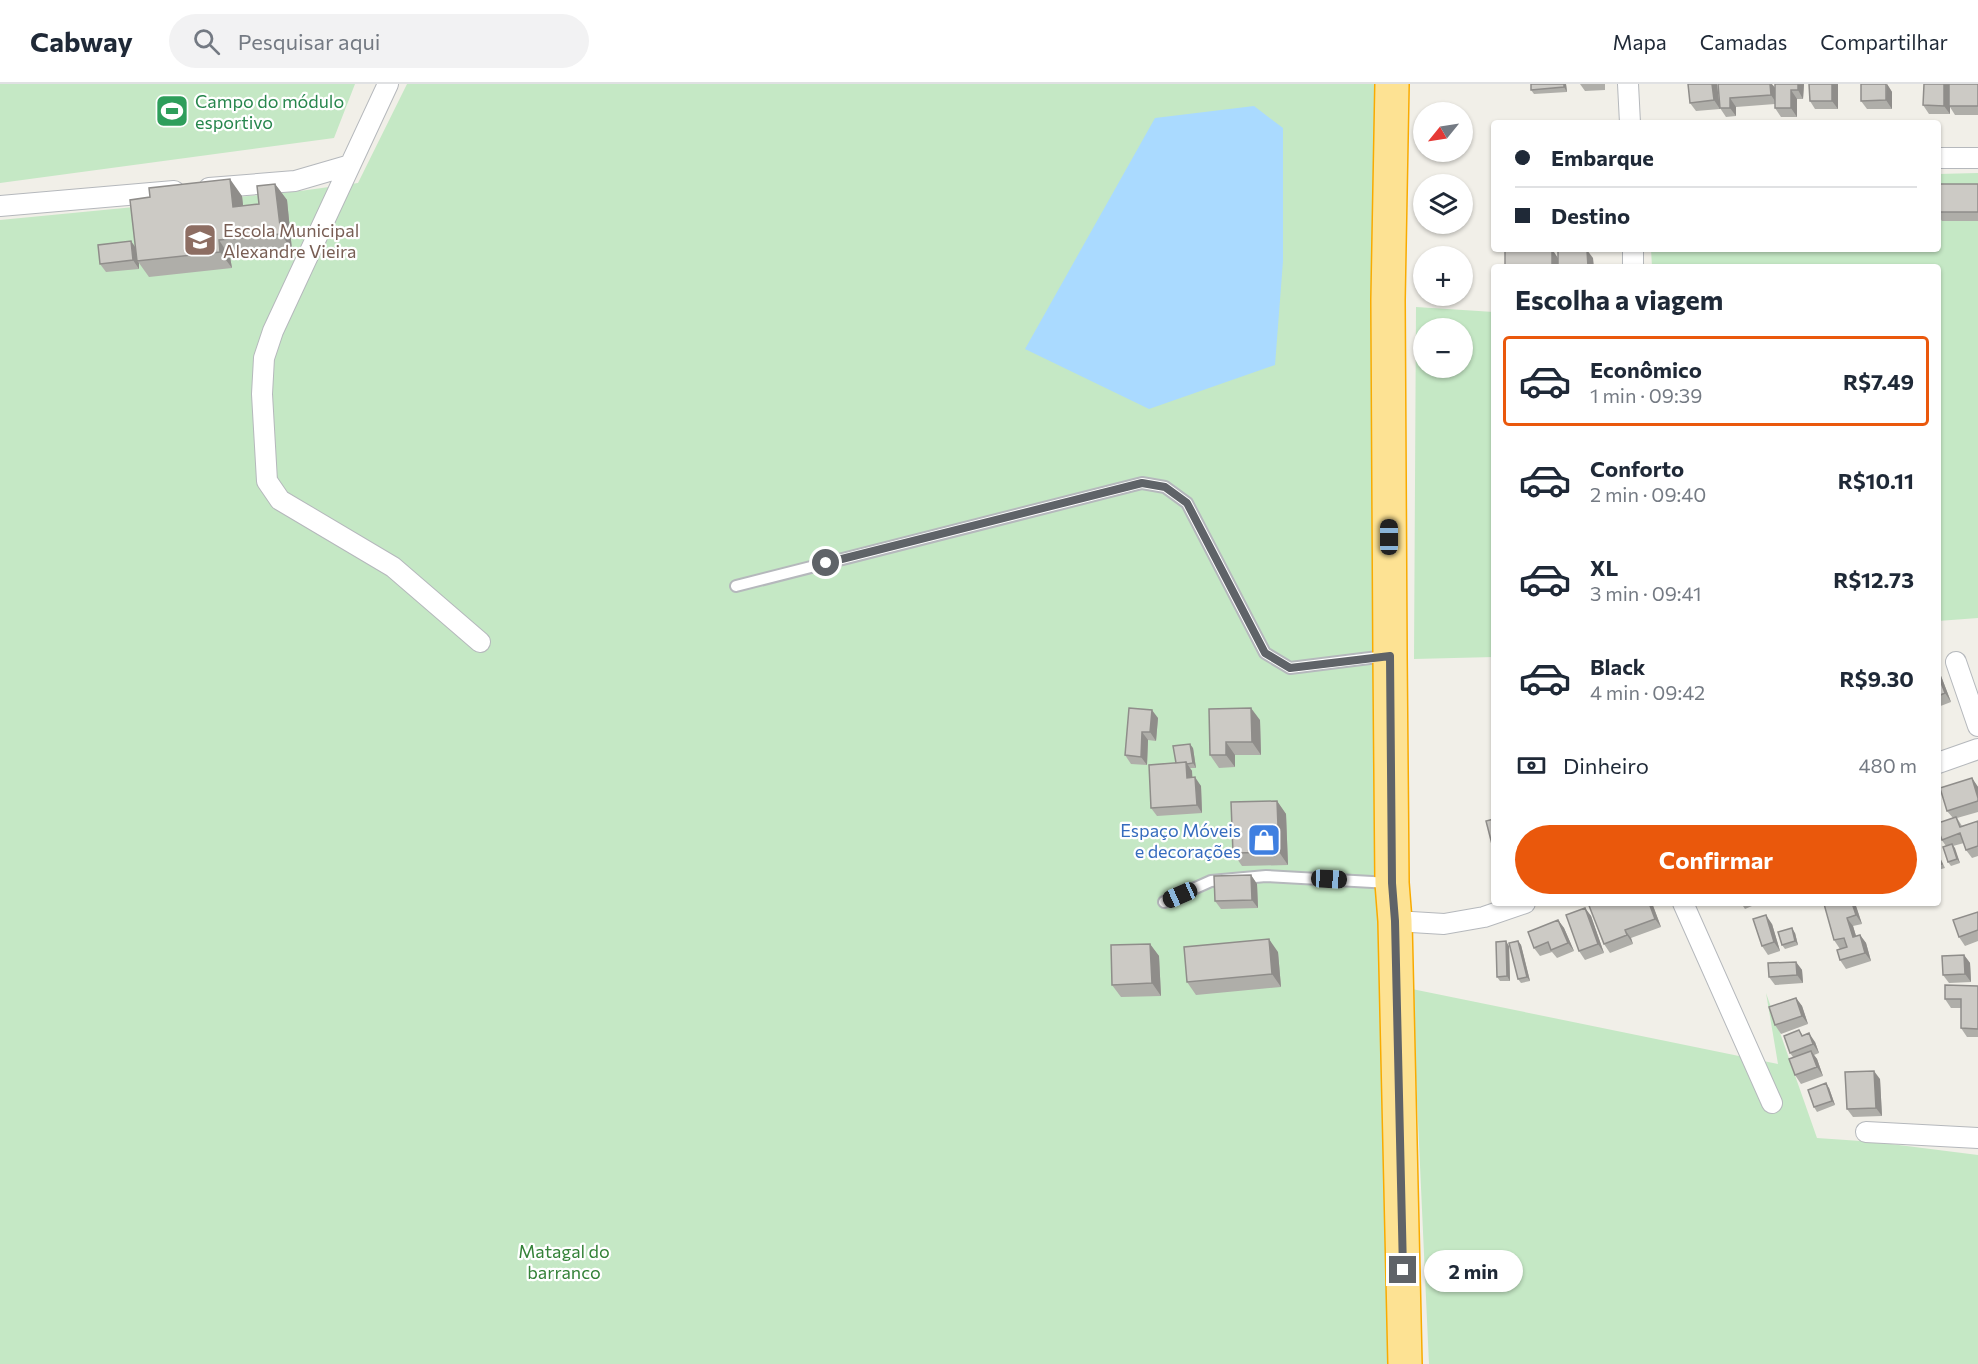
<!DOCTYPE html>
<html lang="pt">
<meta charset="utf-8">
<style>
body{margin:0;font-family:Commissioner,sans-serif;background:#f2f2f3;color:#1f2937;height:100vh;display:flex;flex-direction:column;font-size:22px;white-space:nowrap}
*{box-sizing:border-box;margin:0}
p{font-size:20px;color:#747a83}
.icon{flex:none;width:33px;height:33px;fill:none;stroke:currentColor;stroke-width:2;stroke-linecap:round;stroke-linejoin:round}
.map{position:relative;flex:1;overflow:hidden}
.drawer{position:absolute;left:1491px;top:180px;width:450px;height:642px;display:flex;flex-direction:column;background:#fff;border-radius:6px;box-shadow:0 2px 4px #0004}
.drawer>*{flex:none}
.top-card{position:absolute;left:1491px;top:36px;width:450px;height:132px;border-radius:6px;box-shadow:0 2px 4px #0004;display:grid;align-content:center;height:132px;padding:0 24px;background:#fff}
.needle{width:39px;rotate:240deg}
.tools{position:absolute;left:1413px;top:18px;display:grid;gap:12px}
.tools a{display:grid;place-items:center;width:60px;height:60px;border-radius:50%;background:#fff;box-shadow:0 2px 4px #0004;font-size:30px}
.end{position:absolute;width:27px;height:27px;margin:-14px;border:8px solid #5f6368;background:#fff;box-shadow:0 0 0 3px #fff}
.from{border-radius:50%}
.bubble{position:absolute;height:42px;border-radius:21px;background:#fff;box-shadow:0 2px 4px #0004;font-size:20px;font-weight:700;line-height:42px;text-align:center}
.car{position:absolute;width:18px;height:36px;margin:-18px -9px;border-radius:8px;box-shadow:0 0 4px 2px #0007;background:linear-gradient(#222 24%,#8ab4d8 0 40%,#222 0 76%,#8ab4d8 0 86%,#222 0)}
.top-card b{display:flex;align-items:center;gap:21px;height:57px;font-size:22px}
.top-card b+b{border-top:2px solid #e0e1e3}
.top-card i{width:15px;height:15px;background:#1f2937}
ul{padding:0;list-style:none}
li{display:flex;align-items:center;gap:18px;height:90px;margin:0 12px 9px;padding:0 12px;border:3px solid transparent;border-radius:6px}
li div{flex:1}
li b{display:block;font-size:22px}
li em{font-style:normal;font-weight:700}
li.selected{border-color:#ea580c}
li>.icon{width:54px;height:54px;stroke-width:1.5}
h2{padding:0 24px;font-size:27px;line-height:72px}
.pay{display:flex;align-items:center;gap:15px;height:66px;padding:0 24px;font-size:22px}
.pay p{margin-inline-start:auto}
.button{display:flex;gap:12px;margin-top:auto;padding:12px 24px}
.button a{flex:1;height:69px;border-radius:36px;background:#ea580c;color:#fff;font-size:24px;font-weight:700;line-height:69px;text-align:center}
header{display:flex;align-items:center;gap:36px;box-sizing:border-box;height:84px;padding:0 30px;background:#fff;border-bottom:2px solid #e0e1e3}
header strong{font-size:28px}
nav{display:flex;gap:33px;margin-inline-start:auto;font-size:21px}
.search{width:420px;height:54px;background:#f2f2f3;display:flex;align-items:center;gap:15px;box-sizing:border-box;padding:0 21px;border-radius:33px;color:#747a83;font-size:22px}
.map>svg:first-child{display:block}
.green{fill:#c5e8c5;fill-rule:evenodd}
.water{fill:#aadaff}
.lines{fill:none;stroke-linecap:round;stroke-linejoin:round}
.lane-casing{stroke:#b5b8bc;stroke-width:14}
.street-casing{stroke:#b5b8bc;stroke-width:22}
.highway-casing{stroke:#f9ab00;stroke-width:36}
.lane{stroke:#fff;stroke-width:10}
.street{stroke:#fff;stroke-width:20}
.highway{stroke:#fde293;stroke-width:33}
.wall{fill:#afaea9}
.shaded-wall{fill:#8f8d8a}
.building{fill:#cccac5;stroke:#8f8d8a;stroke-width:1.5}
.route{stroke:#5f6368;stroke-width:8}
.labels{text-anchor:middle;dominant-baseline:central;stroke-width:4.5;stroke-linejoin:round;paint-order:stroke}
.leisure-label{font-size:18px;fill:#27864d;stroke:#fff;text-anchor:start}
.education-label{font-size:18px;fill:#785e54;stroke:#fff;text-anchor:start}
.shop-label{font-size:18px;fill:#366cbe;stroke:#fff;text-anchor:end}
.park-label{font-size:18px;fill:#348238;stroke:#fff}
</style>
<header>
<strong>Cabway</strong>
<div class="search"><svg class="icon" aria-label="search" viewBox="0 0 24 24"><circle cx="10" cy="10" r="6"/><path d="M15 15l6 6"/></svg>Pesquisar aqui</div>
<nav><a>Mapa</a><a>Camadas</a><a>Compartilhar</a></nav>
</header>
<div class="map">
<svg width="1978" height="1280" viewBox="0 0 1978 1280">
<rect width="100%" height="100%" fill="#f1efe8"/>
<!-- green -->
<path class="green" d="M0,0H355L334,54L0,99Z
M407,0H1375L1389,1280H0V136L300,107L358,99Z
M1978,89V534L1938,537V183H1652L1651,165H1938V90Z
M1416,223L1494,228V573L1414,575ZM1462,244V284H1424V244Z
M1412,905L1778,980L1766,909L1817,1054L1875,1058L1978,1071V1280H1429Z"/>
<!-- water -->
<path class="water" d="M1254,22L1283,44V177L1275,281L1149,325L1025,265L1155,34Z"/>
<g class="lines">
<!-- lane casing -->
<g class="lane-casing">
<path id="lane" d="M736,502L1142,399L1165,403L1187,419L1265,569L1290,584L1386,572
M1164,818L1211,797L1266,792L1390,799"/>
</g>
<!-- street casing -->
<g class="street-casing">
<path id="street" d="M388,0L273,247L264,274L262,310L267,397L280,416L393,483L480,558
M1628,0L1630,39
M1938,74H1978
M209,104L295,97L350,81
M0,122L174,107
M1633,165V183
M1956,578L1978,642
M1938,679L1978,665
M1683,819L1772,1019
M1395,837L1444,840L1484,833L1525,819
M1866,1048L1978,1054"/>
</g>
<!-- highway casing -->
<g class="highway-casing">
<path id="highway" d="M1392,0L1388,216L1390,572L1392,799L1395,837L1405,1280"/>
</g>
<!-- lane -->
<use href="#lane" class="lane"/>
<!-- street -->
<use href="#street" class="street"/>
<!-- highway -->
<use href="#highway" class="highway"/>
</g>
<!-- wall -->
<path class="wall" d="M1531,0H1566L1567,8L1534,10L1531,6Z
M1580,0H1605V6L1585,7Z
M1688,0H1717L1720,25L1696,27L1690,19Z
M1718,0L1775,4L1804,0L1803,15H1797V33H1781L1775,24V20L1736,23V32L1726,33L1720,24Z
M1809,0H1838V25H1815L1810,17Z
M1887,0L1892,8V25H1867L1861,17Z
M1978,0V31H1955L1950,23V30H1929L1923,21Z
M275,100L287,116L292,166L230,173L232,184L149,193L139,179V185L106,188L100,180L131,157L136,164L242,112L243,122L259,120Z
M1938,100H1978V137H1942L1938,131Z
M1938,584L1951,618L1938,623Z
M1129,624L1158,634L1156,657L1148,656L1147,681L1131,680L1125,671Z
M1209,625L1260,636L1261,671H1235V683L1219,684L1210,671Z
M1193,664L1196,684H1190L1192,687V693L1201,702L1202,729L1157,732L1151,724L1176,679Z
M1972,694L1978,703V728L1957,734L1962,742L1978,737V772L1972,774L1966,766L1964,759L1953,762L1960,779L1951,782L1948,778L1946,762L1941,755L1938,756V737L1939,739L1953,734L1947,727Z
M1277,717L1286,730L1288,781L1242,782L1233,769Z
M1938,769L1945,784L1938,786Z
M1251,791L1257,800L1258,824L1221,825L1215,817Z
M1652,819L1661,843L1631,854L1633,860L1610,869L1604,860Z
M1741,819H1759L1745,825Z
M1855,819L1862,840L1853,842L1856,852L1860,851L1866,859L1871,877L1846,885L1840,876V865L1834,856Z
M1585,824L1591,832L1604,869L1585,876L1579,867Z
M1978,828V857L1965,862L1959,853Z
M1558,836L1564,844L1574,867L1557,874L1552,868L1540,872L1534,864Z
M1772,840L1780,867L1768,871L1762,862Z
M1795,849L1798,861L1785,865L1782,861Z
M1518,857L1521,861L1530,897L1521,899L1518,895Z
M1150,860L1159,872L1161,912L1121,913L1112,901Z
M1509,862L1510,897H1500L1497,893Z
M1278,868L1281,903L1196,911L1187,898Z
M1964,871L1970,879L1971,898L1949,899L1943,891Z
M1796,878L1802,886L1803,899L1775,901L1769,893Z
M1978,902V953H1967L1961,944V924H1951L1945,915Z
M1796,914L1802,922L1808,940L1781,950L1775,941Z
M1799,946L1803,952L1815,958L1819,969L1814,971L1817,975L1823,992L1801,1000L1795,991L1793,973L1790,969Z
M1880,995L1882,1032L1853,1033L1847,1025Z
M1829,1004L1835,1021L1817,1028L1814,1023Z"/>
<!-- shaded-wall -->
<path class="shaded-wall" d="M1564,0H1566L1567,8L1564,3Z
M1712,0H1717L1720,25L1714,16Z
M1770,0H1772L1776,5L1777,20L1771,11Z
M1798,0H1804L1803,15L1798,6Z
M1832,0H1838V25L1832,17Z
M1887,0L1892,8V25L1886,16Z
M1944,0H1950V30L1944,22Z
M1791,6L1797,15V33L1791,24Z
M1730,14L1736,23V32L1730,24Z
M230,95L242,112L245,139L233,123Z
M275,100L287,116L292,166L281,150Z
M219,156L230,173L232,184L220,168Z
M131,157L137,166V177L139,179V185L133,176Z
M1552,165L1558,174V183H1552Z
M1587,166L1593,174L1594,183H1588Z
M1938,584L1951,618L1945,609L1938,591Z
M1251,624L1260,636L1261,671L1252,658Z
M1152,626L1158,634L1156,657L1150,648Z
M1142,648L1148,656L1147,681L1141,673Z
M1226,658L1235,671V683L1226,671Z
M1190,660L1193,664L1196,684L1193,679Z
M1186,678L1192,687L1193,702L1187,694Z
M1195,693L1201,702L1202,729L1197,721Z
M1972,694L1978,703V714Z
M1277,717L1286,730L1288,781L1279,768Z
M1952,760L1955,764L1960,779L1957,775Z
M1251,791L1257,800L1258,824L1252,816Z
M1649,819H1652L1661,843L1655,835Z
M1852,819H1855L1862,840L1856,831Z
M1585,824L1591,832L1604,869L1598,860Z
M1766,831L1772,840L1780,867L1774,858Z
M1847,834L1853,842L1859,862L1853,853Z
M1558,836L1564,844L1574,867L1568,859Z
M1792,844L1795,849L1798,861L1795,857Z
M1625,846L1631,854L1633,860L1627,851Z
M1860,851L1866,859L1871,877L1865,869Z
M1269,855L1278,868L1281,903L1272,890Z
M1506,857L1509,862L1510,897L1507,892Z
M1518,857L1521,861L1530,897L1527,893Z
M1150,860L1159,872L1161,912L1152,899Z
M1964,871L1970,879L1971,898L1965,890Z
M1796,878L1802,886L1803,899L1797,891Z
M1796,914L1802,922L1808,940L1802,932Z
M1809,949L1815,958L1819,969L1813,960Z
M1811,967L1817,975L1823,992L1817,983Z
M1874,987L1880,995L1882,1032L1876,1024Z
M1826,999L1829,1004L1835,1021L1832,1017Z"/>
<!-- building -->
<path class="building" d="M1531,0H1564V3L1531,6Z
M1688,0H1712L1714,16L1690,19Z
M1718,0H1770L1771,11L1730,14V24H1720Z
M1775,0H1798V6H1791V24H1775Z
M1809,0H1832V17H1810Z
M1861,0H1886V16L1861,17Z
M1924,0H1944V22L1923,21Z
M1949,0H1978V22H1949Z
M230,95L233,123L259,120L257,102L275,100L281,150L219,156L220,168L137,177L130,116L150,113L149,104Z
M1938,100H1978V128H1938Z
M131,157L133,176L100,180L98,161Z
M1505,165H1552V183H1505Z
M1587,166L1588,183H1558V167Z
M1938,591L1945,609L1938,612Z
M1129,624L1152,626L1150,648H1142L1141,673L1125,671Z
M1251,624L1252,658H1226V671H1210L1209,625Z
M1190,660L1193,679L1187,680L1186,678L1176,679L1173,662Z
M1186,678L1187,694L1195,693L1197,721L1151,724L1149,681Z
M1972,694L1978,714V717L1947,727L1940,704Z
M1277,717L1279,768L1233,769L1231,718Z
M1956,733L1960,743L1978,737V762L1966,766L1960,749L1942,756L1938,745V739Z
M1494,735V768L1486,737Z
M1952,760L1957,775L1948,778L1943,763Z
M1938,771L1942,780L1938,781Z
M1251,791L1252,816L1215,817L1214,792Z
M1588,819H1649L1655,835L1625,846L1627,851L1604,860Z
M1825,819H1852L1856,831L1847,834L1853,853L1860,851L1865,869L1840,876L1837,866L1847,863L1844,854L1834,856L1824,820Z
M1585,824L1598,860L1579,867L1566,831Z
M1978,828V846L1959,853L1953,836Z
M1766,831L1774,858L1762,862L1753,835Z
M1558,836L1568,859L1551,866L1548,858L1534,864L1528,848Z
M1792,844L1795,857L1782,861L1778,848Z
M1269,855L1272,890L1187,898L1184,863Z
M1506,857L1507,892L1497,893L1496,858Z
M1518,857L1527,893L1518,895L1509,859Z
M1150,860L1152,899L1112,901L1111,861Z
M1964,871L1965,890L1943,891L1942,872Z
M1796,878L1797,891L1769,893L1768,879Z
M1945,901L1978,902V945L1961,944V915H1945Z
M1796,914L1802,932L1775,941L1769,923Z
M1799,946L1802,952L1809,949L1813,960L1790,969L1784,952Z
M1811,967L1817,983L1795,991L1789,975Z
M1874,987L1876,1024L1847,1025L1845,988Z
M1826,999L1832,1017L1814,1023L1808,1006Z"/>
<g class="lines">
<!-- route -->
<path class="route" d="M826,479L1142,399L1165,403L1187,419L1265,569L1290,584L1390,572L1392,799L1395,837L1403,1186"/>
</g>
<!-- icons -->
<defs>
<g id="stadium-square" transform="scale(1.725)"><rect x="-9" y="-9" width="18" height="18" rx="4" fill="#2e9e5b" stroke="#fff"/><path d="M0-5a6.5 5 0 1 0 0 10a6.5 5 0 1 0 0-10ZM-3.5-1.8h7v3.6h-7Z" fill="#fff"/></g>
<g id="school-square" transform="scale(1.725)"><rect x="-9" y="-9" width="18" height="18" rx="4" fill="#8d6e63" stroke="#fff"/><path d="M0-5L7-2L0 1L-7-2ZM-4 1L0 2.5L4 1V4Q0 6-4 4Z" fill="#fff"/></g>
<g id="shop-square" transform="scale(1.725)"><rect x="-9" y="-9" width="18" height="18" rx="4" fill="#3f7fe0" stroke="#fff"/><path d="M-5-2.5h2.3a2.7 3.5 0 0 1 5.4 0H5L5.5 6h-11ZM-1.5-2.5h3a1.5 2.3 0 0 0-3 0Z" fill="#fff"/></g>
</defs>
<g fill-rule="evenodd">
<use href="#stadium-square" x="172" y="27"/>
<use href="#school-square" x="200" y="156"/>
<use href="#shop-square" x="1264" y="756"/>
</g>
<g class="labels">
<!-- leisure labels -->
<g class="leisure-label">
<text x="195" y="17">Campo do módulo<tspan x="195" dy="21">esportivo</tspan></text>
</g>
<!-- education labels -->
<g class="education-label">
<text x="223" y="146">Escola Municipal<tspan x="223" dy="21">Alexandre Vieira</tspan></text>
</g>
<!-- shop labels -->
<g class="shop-label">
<text x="1241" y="746">Espaço Móveis<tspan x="1241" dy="21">e decorações</tspan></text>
</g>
<!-- park labels -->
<g class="park-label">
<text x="564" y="1167">Matagal do<tspan x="564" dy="21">barranco</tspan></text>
</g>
</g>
</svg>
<div class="tools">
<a><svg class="needle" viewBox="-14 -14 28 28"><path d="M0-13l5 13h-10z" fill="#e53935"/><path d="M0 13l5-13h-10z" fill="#747a83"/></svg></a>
<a><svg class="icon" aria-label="layers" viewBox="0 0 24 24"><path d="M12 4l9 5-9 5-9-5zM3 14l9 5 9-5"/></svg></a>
<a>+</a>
<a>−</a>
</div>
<i class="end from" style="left:826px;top:479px"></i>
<i class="end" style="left:1403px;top:1186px"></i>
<div class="bubble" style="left:1424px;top:1166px;width:99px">2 min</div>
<i class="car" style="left:1389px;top:453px;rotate:0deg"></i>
<i class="car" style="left:1329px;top:795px;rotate:93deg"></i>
<i class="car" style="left:1180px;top:811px;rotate:246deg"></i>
<div class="top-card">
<b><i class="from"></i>Embarque</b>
<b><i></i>Destino</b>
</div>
<section class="drawer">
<h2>Escolha a viagem</h2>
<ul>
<li class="selected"><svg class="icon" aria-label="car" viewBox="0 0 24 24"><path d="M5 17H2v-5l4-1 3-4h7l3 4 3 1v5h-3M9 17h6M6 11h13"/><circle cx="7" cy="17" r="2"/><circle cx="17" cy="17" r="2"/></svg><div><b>Econômico</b><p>1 min · 09:39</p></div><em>R$7.49</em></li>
<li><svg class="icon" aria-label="car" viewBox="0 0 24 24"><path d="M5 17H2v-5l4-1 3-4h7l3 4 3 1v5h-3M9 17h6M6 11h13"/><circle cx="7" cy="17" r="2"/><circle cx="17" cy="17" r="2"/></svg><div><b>Conforto</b><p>2 min · 09:40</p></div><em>R$10.11</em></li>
<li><svg class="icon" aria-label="car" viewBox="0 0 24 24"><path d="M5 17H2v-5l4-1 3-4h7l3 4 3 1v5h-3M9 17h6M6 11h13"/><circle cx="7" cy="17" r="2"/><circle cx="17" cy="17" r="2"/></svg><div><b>XL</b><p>3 min · 09:41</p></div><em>R$12.73</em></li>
<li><svg class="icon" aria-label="car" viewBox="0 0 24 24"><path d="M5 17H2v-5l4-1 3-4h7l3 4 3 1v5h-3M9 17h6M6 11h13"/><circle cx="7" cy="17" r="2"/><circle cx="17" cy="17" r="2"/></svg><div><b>Black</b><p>4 min · 09:42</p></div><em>R$9.30</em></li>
</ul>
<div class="pay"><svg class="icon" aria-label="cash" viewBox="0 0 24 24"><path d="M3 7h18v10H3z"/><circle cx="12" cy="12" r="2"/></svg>Dinheiro<p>480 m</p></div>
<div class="button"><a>Confirmar</a></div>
</section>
</div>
